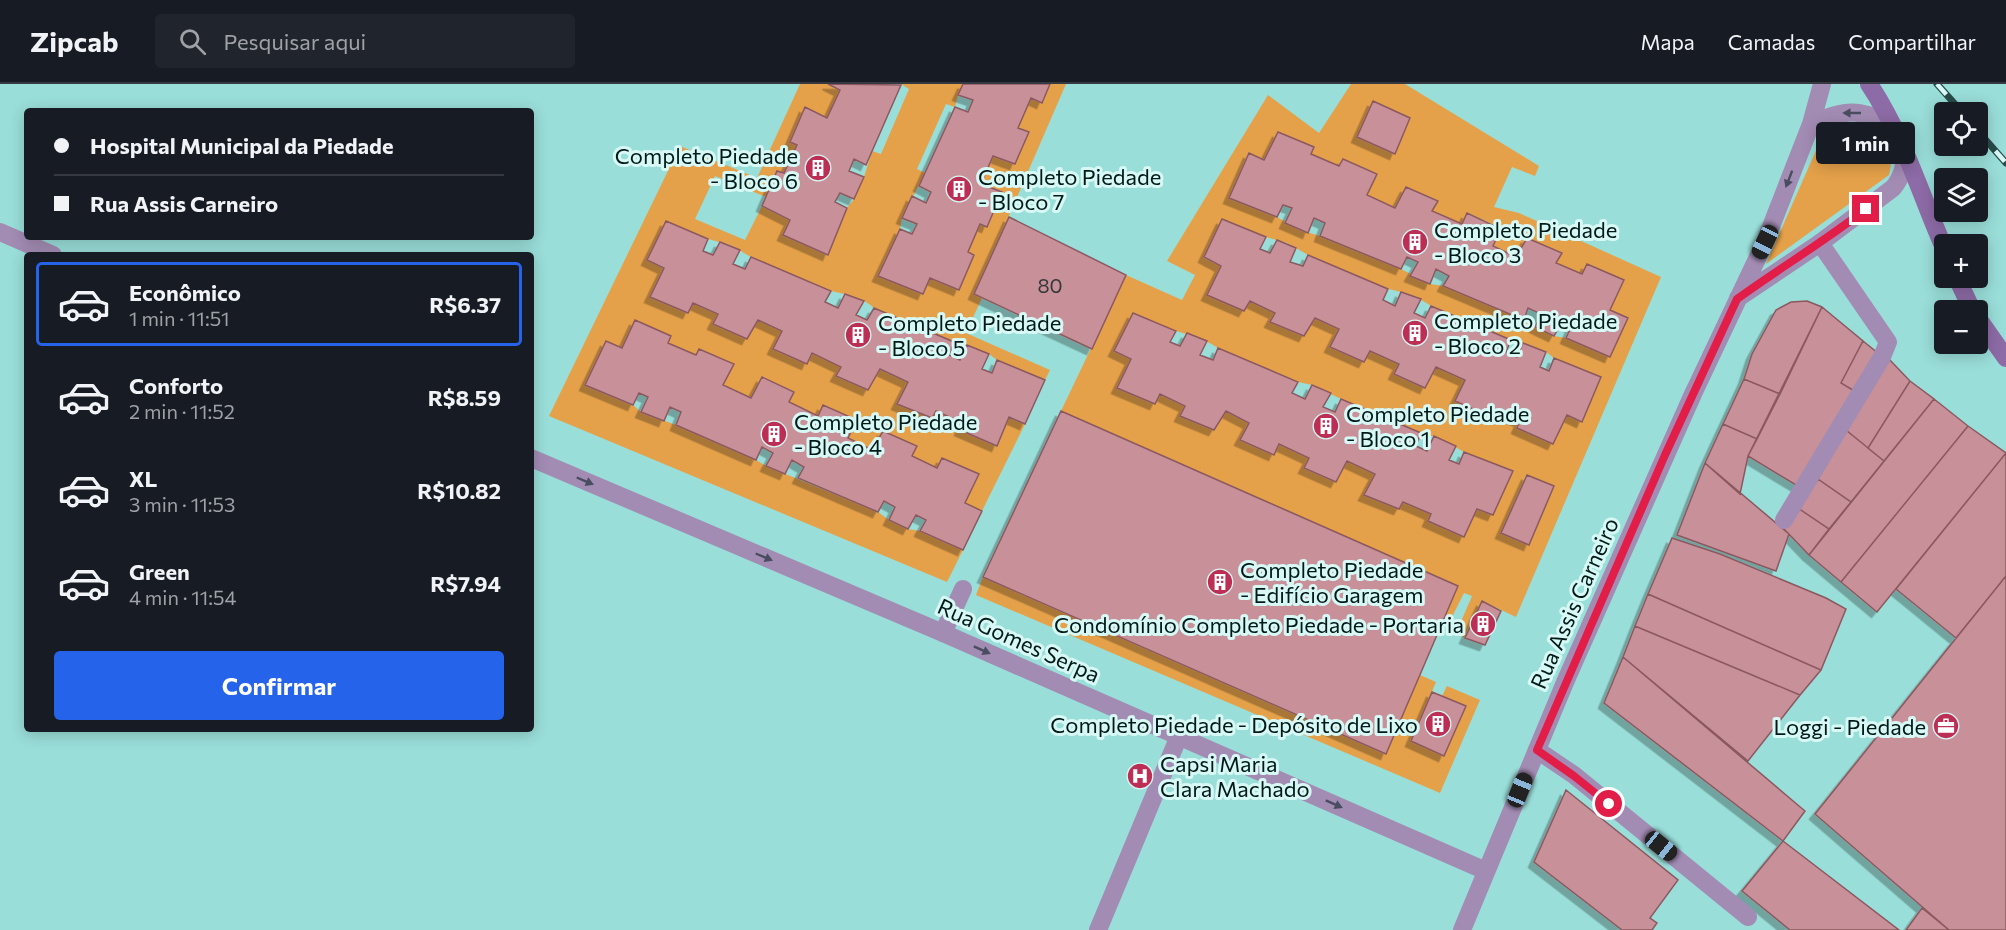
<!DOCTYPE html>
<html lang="pt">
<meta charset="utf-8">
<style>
body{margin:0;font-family:Commissioner,sans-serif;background:#20242c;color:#f1f3f6;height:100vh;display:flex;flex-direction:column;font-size:22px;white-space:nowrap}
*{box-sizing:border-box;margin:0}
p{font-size:20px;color:#9ea1a6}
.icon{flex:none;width:33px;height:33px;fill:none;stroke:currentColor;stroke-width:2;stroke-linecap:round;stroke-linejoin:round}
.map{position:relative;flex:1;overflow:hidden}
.drawer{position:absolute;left:24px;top:168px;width:510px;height:480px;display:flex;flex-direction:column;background:#171b24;border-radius:6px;box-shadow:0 3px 15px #0003}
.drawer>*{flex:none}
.guide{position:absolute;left:24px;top:24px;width:510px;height:132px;border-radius:6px;box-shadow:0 3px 15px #0003;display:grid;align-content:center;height:132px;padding:0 30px;background:#171b24}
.buttons{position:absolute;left:1934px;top:18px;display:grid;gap:12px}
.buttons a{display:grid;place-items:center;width:54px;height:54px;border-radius:6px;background:#171b24;box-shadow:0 3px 15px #0003;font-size:30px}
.end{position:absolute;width:27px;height:27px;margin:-14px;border:8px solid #e11d48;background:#fff;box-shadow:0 0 0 3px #fff}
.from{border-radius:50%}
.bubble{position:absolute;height:42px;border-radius:6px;background:#171b24;box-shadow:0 3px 15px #0003;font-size:20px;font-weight:700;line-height:42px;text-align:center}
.car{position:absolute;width:18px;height:36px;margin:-18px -9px;border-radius:8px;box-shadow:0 0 4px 2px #0007;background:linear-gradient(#222 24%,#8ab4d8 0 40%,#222 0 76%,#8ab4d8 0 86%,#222 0)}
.guide b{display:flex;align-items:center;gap:21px;height:57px;font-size:22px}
.guide b+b{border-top:2px solid #363941}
.guide i{width:15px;height:15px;background:#f1f3f6}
ul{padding:10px 0 0;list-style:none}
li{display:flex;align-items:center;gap:18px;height:84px;margin:0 12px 9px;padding:0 18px;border:3px solid transparent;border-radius:6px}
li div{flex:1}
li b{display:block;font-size:22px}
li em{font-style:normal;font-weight:700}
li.active{border-color:#2563eb}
li>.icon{width:54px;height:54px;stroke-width:1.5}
.primary-button{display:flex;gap:12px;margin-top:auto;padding:12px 30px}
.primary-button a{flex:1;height:69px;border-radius:6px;background:#2563eb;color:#fff;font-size:24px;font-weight:700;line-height:69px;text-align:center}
header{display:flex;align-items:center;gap:36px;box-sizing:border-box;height:84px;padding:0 30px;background:#171b24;border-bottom:2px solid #363941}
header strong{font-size:28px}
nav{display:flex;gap:33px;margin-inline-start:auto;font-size:21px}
.search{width:420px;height:54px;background:#20242c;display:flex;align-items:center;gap:15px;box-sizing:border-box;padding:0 21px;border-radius:6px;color:#9ea1a6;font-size:22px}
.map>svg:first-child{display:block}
.green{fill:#e5a14a;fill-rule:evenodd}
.building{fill:#c89098;stroke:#8c5960;stroke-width:1.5;filter:url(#shadow)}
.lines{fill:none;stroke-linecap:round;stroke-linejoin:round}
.service{stroke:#a38cb4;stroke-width:18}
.minor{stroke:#a38cb4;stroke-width:18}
.tertiary{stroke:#a38cb4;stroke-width:18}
.secondary{stroke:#8d6ba6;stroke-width:18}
.rail-casing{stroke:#274b49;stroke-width:7}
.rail{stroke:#d7f8f5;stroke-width:4.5;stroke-dasharray:14;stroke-linecap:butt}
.oneway{fill:#494d5f}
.route{stroke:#e11d48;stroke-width:8}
.labels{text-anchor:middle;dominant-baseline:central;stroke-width:6;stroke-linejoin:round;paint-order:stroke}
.number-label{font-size:20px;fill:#323839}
.poi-label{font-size:22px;fill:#001a19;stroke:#d7f8f5;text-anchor:start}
.street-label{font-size:22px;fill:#001a19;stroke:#d7f8f5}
</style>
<header>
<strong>Zipcab</strong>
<div class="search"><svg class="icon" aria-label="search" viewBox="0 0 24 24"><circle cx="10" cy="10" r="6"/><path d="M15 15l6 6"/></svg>Pesquisar aqui</div>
<nav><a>Mapa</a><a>Camadas</a><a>Compartilhar</a></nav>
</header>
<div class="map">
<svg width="2006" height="846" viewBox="0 0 2006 846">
<defs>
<filter id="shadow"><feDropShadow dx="-5.5" dy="5.5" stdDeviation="0" flood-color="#0004"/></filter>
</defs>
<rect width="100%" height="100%" fill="#9aded9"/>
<!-- green -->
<path class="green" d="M800,0H828L840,6L827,34L791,58L797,61L784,89L777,87L766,113L715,92L695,135L745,156L762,122L790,136L783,151L828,171L847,124L854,115L864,93L872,67L881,70L909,5L901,0H963L958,11L955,23L946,20L917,85L925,89L902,134L900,145L878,191L922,210L930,194L959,206L974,172L968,168L980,140L988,142L1002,109L981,100L993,72L1029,48L1018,44L1031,14L1042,18L1050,0H1066L975,210L982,214L966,249L1050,286L1045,296L997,276L989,270L954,258L874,224C864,214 845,210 831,207L751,173L730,161L708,155L666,137L647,176L664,184L651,213L687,229L693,219L718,230L713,240L747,254L758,236L782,247L773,265L807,280L812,269L841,283L837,293L868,306L880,285L908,298L897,319L936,327L963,339L961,346L996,362L1009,333L1025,340L982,427L965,419L979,390L942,374L937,384L912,372L916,362L883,347L872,366L848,354L857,336L824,321L818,332L789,318L794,308L763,293L751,314L723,301L733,280L700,265L696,271L668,259L671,252L636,237L622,264L585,301L633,321L641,328L676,341L756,376L766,382L878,428L889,436L908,445L920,447L963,466L947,498L549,332L680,62L757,94Z
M1351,0H1405L1539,82L1535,92L1512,83L1494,123L1519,129L1661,193L1516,533L1482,517L1465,554L1456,549L1472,512L1464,509L1451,535L1445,532L1457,502L1061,327L1126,191L1182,216L1195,191L1167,177L1268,11L1319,49ZM1373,18L1410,34L1395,70L1357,53ZM1278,48L1313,63L1311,70L1339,82L1367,111L1395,124L1406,103L1437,116L1432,127L1462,140L1468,129L1501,144L1493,162L1516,173L1561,170L1556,179L1582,190L1587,180L1623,196L1610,226L1628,234L1610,272L1566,254L1554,252L1524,236L1444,202L1430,200L1401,185L1320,152C1304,148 1291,141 1277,133C1263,125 1245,120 1229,114L1249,69L1264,76ZM1222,135L1266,153L1287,159L1308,171L1388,205C1404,208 1418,213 1431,222L1511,256L1546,268L1554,274L1601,293L1582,337L1567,331L1520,337L1492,325L1489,332L1455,317L1465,296L1436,283L1425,304L1394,290L1399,280L1370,267L1330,263L1339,245L1315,234L1304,252L1271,238L1275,229L1250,217L1244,227L1208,211L1221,182L1204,174ZM1133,229C1146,234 1160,241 1173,246C1191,252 1201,253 1218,264L1298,298L1312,301L1341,315L1421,349C1440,353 1448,359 1464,368C1478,376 1497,381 1512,387L1493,431L1477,425L1463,453L1428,437L1431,430L1403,418L1398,425L1365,411L1375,390L1347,377L1335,398L1304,384L1309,374L1279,360L1274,371L1241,356L1249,339L1226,327L1214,346L1180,332L1185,322L1160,310L1155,320L1118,304L1131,275L1114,267ZM1526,391L1554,402L1529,461L1501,449Z
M1857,38C1865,40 1877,42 1884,49C1894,59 1892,79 1889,91L1766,180L1825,46L1841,39Z
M983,493L1385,670L1420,591L1436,598L1411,657L1444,672L1465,622L1442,612L1447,602L1480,616L1440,709L976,511Z"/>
<!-- building -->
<path class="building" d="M828,0L901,1L866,81L854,75L849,87L864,93L854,115L840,109L835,118L847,124L828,171L783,151L790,136L762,122L777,87L784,89L797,61L790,58L805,23L827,34L840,6Z
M963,0H1050L1042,19L1031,14L1018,44L1029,48L1015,80L993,72L981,100L1002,108L987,143L980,140L968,168L974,171L959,206L930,194L923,210L878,192L900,145L912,150L917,140L902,134L912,112L926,119L931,108L919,102L955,23L968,28L973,16L958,11Z
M1373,17L1410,34L1395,70L1357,53Z
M1278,48L1314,63L1311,70L1339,82L1343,75L1377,90L1367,111L1395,124L1406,103L1438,117L1432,127L1462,140L1467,129L1501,145L1493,162L1516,173L1527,154L1562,169L1556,179L1582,190L1587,180L1624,196L1610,226L1628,234L1610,273L1566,254L1571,243L1562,238L1554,252L1535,243L1541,230L1528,224L1524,236L1443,202L1449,192L1436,185L1430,200L1410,192L1418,178L1407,173L1401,185L1320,152L1325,139L1314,134L1308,149L1285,139L1292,124L1283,121L1277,133L1229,114L1249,69L1264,76Z
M1009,133L1126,191L1092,265L974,210Z
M1222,135L1266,153L1260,165L1270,169L1277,156L1296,164L1290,178L1303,182L1308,171L1388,205L1383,216L1395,222L1401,208L1421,215L1414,229L1425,234L1431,222L1511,256L1506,268L1517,273L1523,259L1546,268L1540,283L1549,287L1554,274L1601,293L1582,338L1567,331L1553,360L1517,344L1520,337L1492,325L1489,332L1455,317L1465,296L1436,283L1425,304L1394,290L1399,280L1370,267L1364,278L1330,263L1339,245L1315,234L1304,252L1270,238L1275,229L1250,217L1244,227L1207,211L1221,182L1204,173Z
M666,137L708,155L703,167L713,171L720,158L740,166L733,180L745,185L751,173L831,207L825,218L838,224L845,210L864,217L856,231L867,236L874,224L954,258L949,271L960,276L967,261L989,270L982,285L992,289L997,276L1045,296L1025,340L1009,333L997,362L960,346L963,339L936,327L932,334L897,320L908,298L880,285L868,306L836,292L841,283L812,269L807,280L773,265L782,247L758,236L747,255L713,240L718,230L693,219L688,229L650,213L664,184L647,176Z
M1807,217L1822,223L1780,310L1744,295L1752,270L1776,226L1791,218Z
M1822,223L1863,257L1841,299L1856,308L1801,404L1748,372Z
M1133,229L1176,247L1170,258L1180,262L1187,249L1207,257L1200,271L1213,276L1218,264L1298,298L1292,309L1305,315L1312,301L1331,309L1323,323L1335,328L1341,315L1421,349L1416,362L1427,367L1434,352L1456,362L1449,376L1459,380L1464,368L1513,387L1493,431L1477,425L1464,453L1428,437L1431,430L1403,418L1399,425L1364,411L1375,390L1347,377L1336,398L1304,384L1309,374L1279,360L1274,371L1240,356L1249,339L1226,327L1214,346L1180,332L1185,322L1160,310L1155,320L1117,304L1131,275L1114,267Z
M635,236L671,252L668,259L696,271L699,265L734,280L723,301L751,314L762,293L794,308L789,318L818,332L823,321L857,336L848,354L872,366L883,347L917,362L912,372L937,384L942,374L979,390L965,419L982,427L963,466L920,447L926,436L916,431L908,445L889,436L895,423L884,417L878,428L798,394L804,383L792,376L785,390L766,382L773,369L762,363L756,376L676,341L681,328L670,323L664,337L641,328L648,313L639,309L633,321L585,301L606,257L622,264Z
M1863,257L1879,270L1856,308L1841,299Z
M1887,273L1910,297L1868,364L1846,346Z
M1744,295L1780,310L1757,355L1723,340Z
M1910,297L1934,315L1884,377L1868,364Z
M1934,315L1968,342L1841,498L1809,471Z
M1061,327L1458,502L1386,670L983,493Z
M1723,340L1757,355L1748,372L1740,410L1705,379Z
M1968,342L2006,369L1877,528L1841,498Z
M1846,346L1884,377L1851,418L1818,395Z
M2006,369V492L1956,554L1896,505Z
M1705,379L1789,450L1776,487L1677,451Z
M1527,391L1554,402L1529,461L1501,449Z
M1818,395L1851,418L1829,445L1798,424Z
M1798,424L1829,445L1809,471L1784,445Z
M1672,454L1720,470L1826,514L1846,525L1821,586L1648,510Z
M2006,492V846H1949L1815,730Z
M1648,510L1821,586L1800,611L1635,542Z
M1482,517L1501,527L1485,561L1465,554Z
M1635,542L1800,611L1748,677L1623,573Z
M1623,573L1805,727L1783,757L1604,619Z
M1432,608L1466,622L1444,672L1411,657Z
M1566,706L1678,796L1650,834L1657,839L1652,846H1622L1534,778Z
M1783,757L1899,846H1790L1742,807Z
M1922,824L1949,846H1906Z"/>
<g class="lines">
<!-- service -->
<path class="service" d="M1784,436L1882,273L1888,258L1820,159
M943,549L963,505
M1537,666L1574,691L1748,833
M1098,846L1179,652"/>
<!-- minor -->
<path class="minor" d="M0,148L53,171
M531,374L943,549L1486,787"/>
<!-- tertiary -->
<path class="tertiary" d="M1811,40C1845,25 1859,24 1892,41
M1738,214L1820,159L1893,104C1903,92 1905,81 1905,66
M1462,846L1566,596L1693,310L1765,158L1811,40L1822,0"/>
<!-- secondary -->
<path class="secondary" d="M1869,0C1903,51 1920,109 1944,164
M1957,194L1972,226
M1977,233L2006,274"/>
<!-- rail casing -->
<g class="rail-casing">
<path id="rail" d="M1937,0L1962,28
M1977,46L2006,79"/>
</g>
<!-- rail -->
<use href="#rail" class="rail"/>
</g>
<!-- one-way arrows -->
<defs><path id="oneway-solid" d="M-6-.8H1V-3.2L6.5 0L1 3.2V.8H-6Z" transform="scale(1.5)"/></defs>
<g class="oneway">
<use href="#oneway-solid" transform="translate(1852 29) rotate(-180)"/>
<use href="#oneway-solid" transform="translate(1789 95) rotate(111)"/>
<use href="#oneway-solid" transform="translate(585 397) rotate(23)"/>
<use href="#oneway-solid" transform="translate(764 473) rotate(23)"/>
<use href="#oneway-solid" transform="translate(982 566) rotate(24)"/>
<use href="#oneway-solid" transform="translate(1334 720) rotate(24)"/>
</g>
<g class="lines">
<!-- route -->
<path class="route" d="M1609,720L1574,692L1537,666L1665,371L1737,215C1780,184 1825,157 1866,125"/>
</g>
<!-- icons -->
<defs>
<g id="building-disc" transform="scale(1.35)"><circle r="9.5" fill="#bd2e55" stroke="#d7f8f5"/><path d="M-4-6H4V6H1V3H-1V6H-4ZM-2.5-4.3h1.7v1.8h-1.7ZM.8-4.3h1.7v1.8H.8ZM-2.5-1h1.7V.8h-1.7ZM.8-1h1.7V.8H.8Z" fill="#fff"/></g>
<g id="office-disc" transform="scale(1.35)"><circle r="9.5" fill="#bd2e55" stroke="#d7f8f5"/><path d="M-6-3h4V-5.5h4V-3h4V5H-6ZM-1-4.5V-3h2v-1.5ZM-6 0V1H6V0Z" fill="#fff"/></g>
<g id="hospital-disc" transform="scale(1.35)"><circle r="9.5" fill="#bd2e55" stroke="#d7f8f5"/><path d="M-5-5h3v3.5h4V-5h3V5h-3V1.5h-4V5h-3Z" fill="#fff"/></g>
</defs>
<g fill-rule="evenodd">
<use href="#building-disc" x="818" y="84"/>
<use href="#building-disc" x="959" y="105"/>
<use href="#building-disc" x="1415" y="158"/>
<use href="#building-disc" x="1415" y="249"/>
<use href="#building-disc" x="858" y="251"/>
<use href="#building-disc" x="1326" y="342"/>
<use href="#building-disc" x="774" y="350"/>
<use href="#building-disc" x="1220" y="498"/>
<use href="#building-disc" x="1483" y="540"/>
<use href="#building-disc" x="1438" y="640"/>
<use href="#office-disc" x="1946" y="642"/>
<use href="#hospital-disc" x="1140" y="692"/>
</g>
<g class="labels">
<!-- number labels -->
<g class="number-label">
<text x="1050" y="201">80</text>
</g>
<!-- poi labels -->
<g class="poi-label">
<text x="798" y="71" text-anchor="end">Completo Piedade<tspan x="798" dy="25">- Bloco 6</tspan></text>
<text x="978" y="92">Completo Piedade<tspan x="978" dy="25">- Bloco 7</tspan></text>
<text x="1434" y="145">Completo Piedade<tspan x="1434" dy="25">- Bloco 3</tspan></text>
<text x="1434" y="236">Completo Piedade<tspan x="1434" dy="25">- Bloco 2</tspan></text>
<text x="878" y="238">Completo Piedade<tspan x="878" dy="25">- Bloco 5</tspan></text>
<text x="1346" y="329">Completo Piedade<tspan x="1346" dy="25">- Bloco 1</tspan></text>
<text x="794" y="337">Completo Piedade<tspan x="794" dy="25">- Bloco 4</tspan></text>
<text x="1240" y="485">Completo Piedade<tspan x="1240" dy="25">- Edifício Garagem</tspan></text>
<text x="1464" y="540" text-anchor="end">Condomínio Completo Piedade - Portaria</text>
<text x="1418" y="640" text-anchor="end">Completo Piedade - Depósito de Lixo</text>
<text x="1926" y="642" text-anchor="end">Loggi - Piedade</text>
<text x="1160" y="679">Capsi Maria<tspan x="1160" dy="25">Clara Machado</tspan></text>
</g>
<!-- street labels -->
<g class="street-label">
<text transform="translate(1574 519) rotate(-66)">Rua Assis Carneiro</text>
<text transform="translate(1019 556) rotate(24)">Rua Gomes Serpa</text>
</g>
</g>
</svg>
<div class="buttons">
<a><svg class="icon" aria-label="locate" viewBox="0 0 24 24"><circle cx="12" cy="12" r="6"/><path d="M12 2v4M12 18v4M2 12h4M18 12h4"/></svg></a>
<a><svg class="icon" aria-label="layers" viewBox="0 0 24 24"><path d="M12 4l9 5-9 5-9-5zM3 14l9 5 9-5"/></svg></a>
<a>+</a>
<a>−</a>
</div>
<i class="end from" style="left:1609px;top:720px"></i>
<i class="end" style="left:1866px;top:125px"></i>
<div class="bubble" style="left:1816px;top:38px;width:99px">1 min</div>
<i class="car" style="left:1765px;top:158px;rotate:206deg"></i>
<i class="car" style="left:1520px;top:706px;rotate:22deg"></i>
<i class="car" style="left:1661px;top:762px;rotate:129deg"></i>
<div class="guide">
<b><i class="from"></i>Hospital Municipal da Piedade</b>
<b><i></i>Rua Assis Carneiro</b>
</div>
<section class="drawer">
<ul>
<li class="active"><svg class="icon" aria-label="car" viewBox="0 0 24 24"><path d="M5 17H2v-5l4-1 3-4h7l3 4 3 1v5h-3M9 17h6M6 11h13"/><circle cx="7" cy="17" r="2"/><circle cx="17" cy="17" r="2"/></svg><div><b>Econômico</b><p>1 min · 11:51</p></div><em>R$6.37</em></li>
<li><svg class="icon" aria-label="car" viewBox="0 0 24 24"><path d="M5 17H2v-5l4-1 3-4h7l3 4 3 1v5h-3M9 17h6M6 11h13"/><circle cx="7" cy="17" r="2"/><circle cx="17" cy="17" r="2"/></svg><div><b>Conforto</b><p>2 min · 11:52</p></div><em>R$8.59</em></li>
<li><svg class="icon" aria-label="car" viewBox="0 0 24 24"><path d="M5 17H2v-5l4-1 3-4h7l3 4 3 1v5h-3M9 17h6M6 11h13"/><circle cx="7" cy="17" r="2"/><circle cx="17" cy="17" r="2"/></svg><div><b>XL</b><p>3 min · 11:53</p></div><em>R$10.82</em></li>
<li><svg class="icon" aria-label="car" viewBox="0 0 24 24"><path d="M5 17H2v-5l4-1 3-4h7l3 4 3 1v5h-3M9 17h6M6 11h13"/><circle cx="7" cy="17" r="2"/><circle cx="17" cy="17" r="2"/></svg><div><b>Green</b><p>4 min · 11:54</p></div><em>R$7.94</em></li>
</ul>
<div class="primary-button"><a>Confirmar</a></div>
</section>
</div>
